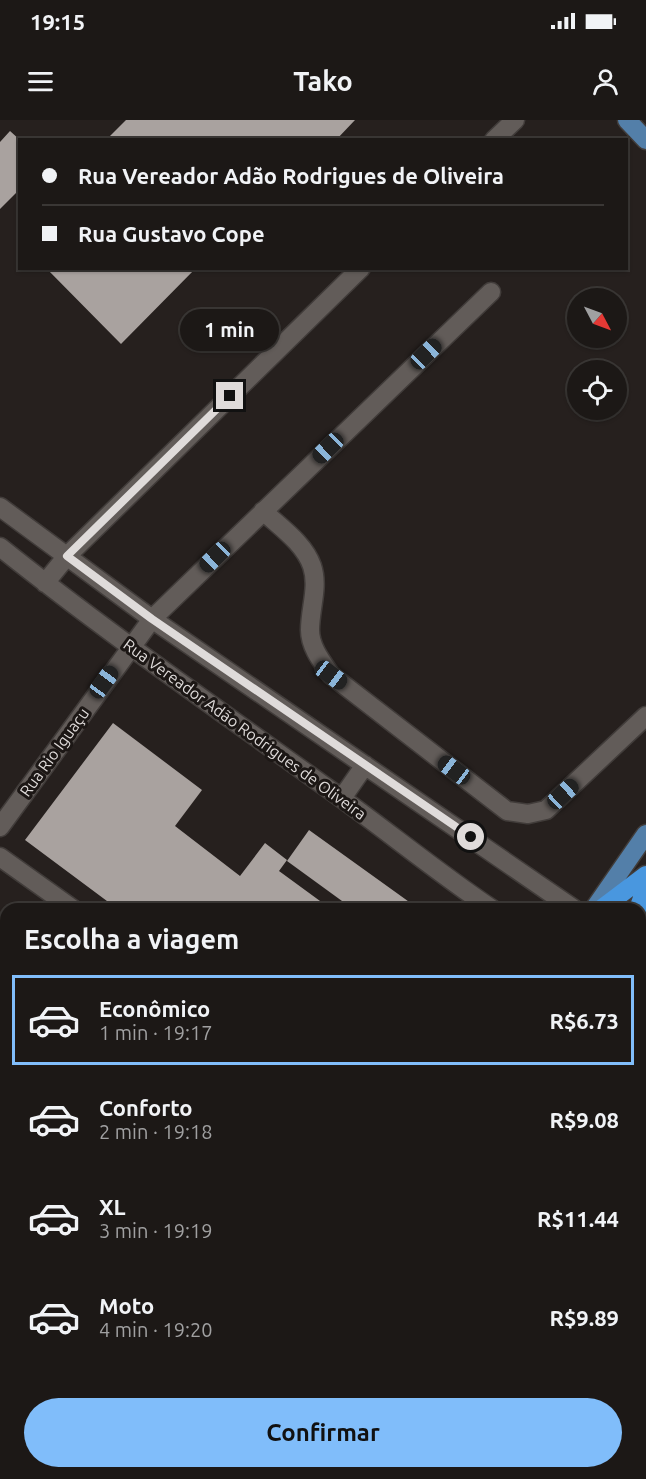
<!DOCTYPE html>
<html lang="pt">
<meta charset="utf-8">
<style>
body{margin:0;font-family:Ubuntu,sans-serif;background:#292523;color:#f1f3f6;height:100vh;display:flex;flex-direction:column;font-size:22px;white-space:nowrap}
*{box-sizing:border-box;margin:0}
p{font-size:20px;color:#a0a0a1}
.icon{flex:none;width:33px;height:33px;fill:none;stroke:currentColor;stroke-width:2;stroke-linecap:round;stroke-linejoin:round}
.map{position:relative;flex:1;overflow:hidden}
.panel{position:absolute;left:0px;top:783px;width:646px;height:576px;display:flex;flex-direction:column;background:#1c1816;border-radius:18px 18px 0 0;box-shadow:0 2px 4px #0004,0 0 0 2px #3a3735}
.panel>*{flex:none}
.banner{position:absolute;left:18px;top:18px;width:610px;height:132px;border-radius:0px;box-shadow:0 2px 4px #0004,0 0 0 2px #3a3735;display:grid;align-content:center;height:132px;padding:0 24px;background:#1c1816}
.needle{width:39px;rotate:131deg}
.buttons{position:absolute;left:567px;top:168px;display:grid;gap:12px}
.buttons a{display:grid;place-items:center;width:60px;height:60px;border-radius:50%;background:#1c1816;box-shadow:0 2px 4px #0004,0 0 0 2px #3a3735;font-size:30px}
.end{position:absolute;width:27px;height:27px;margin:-14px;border:8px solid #dfdbda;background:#111;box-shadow:0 0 0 3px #111}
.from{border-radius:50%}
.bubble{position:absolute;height:42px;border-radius:21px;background:#1c1816;box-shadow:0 2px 4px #0004,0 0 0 2px #3a3735;font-size:20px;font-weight:600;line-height:42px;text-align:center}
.car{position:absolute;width:18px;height:36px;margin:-18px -9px;border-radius:8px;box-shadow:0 0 4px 2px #0007;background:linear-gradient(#222 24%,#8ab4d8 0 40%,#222 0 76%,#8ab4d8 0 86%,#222 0)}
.banner b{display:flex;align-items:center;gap:21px;height:57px;font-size:22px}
.banner b+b{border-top:2px solid #3a3735}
.banner i{width:15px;height:15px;background:#f1f3f6}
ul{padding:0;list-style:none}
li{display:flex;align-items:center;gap:18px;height:90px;margin:0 12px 9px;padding:0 12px;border:3px solid transparent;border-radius:0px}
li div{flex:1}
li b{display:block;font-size:22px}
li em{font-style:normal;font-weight:600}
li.active{border-color:#80bdfa}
li>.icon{width:54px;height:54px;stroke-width:1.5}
h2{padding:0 24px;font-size:27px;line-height:72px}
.primary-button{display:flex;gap:12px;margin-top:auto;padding:12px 24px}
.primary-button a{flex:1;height:69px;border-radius:36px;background:#80bdfa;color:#111;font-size:24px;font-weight:600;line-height:69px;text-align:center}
.status{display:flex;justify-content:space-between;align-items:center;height:42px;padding:0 30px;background:#1c1816;direction:ltr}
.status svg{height:16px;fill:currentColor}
header{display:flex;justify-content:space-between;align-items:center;height:78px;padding:0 24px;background:#1c1816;font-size:27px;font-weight:600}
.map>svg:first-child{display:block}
.building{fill:#a9a29f}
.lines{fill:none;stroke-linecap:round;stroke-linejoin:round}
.minor-casing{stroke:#413c3a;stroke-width:21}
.major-casing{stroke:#413c3a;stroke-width:21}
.highway-casing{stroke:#413c3a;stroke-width:21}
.minor{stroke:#625c59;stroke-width:18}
.major{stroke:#537fa9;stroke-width:18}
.highway{stroke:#4997df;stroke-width:18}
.route{stroke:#dfdbda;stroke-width:8}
.labels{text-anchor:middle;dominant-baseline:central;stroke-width:6;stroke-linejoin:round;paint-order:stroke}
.street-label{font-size:16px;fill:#dfdbda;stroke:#1c1715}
</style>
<div class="status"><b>19:15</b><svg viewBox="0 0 49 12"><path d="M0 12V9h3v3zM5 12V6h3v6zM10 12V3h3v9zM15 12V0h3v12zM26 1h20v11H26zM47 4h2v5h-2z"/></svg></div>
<header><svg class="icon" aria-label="menu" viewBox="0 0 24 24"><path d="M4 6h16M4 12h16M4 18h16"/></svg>Tako<svg class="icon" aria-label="person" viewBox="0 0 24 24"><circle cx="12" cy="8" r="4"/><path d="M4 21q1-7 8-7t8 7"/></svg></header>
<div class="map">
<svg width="646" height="1359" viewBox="0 0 646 1359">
<rect width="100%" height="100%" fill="#26201e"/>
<!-- building -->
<path class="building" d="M126,0H355L336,20H106Z
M10,11L20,20V69L0,89V22Z
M46,148H196L121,224Z
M113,603L202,670L175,706L240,756L265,723L287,740L279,751L331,789H113L115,787L25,720Z
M309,710L419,789H353L287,741Z"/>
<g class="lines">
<!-- minor casing -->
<g class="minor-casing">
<path id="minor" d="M494,20L515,0
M0,387L152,499L574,789
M263,391C280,407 304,423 312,446C319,467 310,488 310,510C310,527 322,542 331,555L507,691L528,694L546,690L646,596
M0,427C105,511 215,587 323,665C380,705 434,750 492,789
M45,463L67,436L361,148
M342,678L365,645
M0,707L152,499L491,172
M0,737L73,789
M640,1192L646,1196
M0,1206L6,1198
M0,1275L6,1279
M108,1353L117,1359
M340,1353L342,1359
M437,1353L445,1359"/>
</g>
<!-- major casing -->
<g class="major-casing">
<path id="major" d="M627,0L646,20
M594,789L646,714
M640,803L646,795
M640,838L646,843
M640,891L646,894
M201,1359L205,1353
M246,1359L250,1353"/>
</g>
<!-- highway casing -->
<g class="highway-casing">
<path id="highway" d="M601,789L646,755
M638,789L646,767"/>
</g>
<!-- minor -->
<use href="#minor" class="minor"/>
<!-- major -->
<use href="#major" class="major"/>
<!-- highway -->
<use href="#highway" class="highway"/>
</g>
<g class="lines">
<!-- route -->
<path class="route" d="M230,276L67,436L152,499L471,717"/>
</g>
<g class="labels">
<!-- street labels -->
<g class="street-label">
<text transform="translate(245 609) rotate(36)">Rua Vereador Adão Rodrigues de Oliveira</text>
<text transform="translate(54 632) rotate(-54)">Rua Rio Iguaçu</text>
</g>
</g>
</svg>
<div class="buttons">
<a><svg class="needle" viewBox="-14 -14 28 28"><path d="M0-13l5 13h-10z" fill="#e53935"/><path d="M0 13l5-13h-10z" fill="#a0a0a1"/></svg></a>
<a><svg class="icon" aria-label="locate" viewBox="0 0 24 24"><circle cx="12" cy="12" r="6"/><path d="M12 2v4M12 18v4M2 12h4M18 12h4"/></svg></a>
</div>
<i class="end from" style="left:471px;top:717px"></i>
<i class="end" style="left:230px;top:276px"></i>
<div class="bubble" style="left:180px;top:189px;width:99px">1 min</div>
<i class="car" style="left:426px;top:234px;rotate:46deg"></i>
<i class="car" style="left:328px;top:328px;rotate:226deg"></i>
<i class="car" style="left:215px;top:437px;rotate:226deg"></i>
<i class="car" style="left:331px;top:555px;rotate:127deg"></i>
<i class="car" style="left:104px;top:562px;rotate:36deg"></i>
<i class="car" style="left:454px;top:650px;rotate:307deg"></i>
<i class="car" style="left:563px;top:674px;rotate:47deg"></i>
<div class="banner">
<b><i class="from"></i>Rua Vereador Adão Rodrigues de Oliveira</b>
<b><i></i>Rua Gustavo Cope</b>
</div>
<section class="panel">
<h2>Escolha a viagem</h2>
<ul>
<li class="active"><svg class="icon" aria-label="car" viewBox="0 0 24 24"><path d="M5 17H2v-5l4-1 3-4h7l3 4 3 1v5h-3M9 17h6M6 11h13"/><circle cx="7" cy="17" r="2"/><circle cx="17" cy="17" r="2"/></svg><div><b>Econômico</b><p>1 min · 19:17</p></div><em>R$6.73</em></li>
<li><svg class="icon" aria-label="car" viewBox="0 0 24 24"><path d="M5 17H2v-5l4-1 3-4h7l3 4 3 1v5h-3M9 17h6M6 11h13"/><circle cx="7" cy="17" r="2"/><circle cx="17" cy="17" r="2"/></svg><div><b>Conforto</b><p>2 min · 19:18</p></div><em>R$9.08</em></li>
<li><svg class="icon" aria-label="car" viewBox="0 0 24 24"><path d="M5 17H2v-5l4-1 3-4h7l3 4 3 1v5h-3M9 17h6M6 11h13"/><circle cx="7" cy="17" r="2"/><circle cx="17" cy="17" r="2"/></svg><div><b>XL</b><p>3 min · 19:19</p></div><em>R$11.44</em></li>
<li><svg class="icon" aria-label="car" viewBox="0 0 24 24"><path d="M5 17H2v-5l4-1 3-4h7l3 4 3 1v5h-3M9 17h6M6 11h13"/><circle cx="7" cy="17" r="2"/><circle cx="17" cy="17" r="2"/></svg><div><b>Moto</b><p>4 min · 19:20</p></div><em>R$9.89</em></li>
</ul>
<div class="primary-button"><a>Confirmar</a></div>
</section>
</div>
